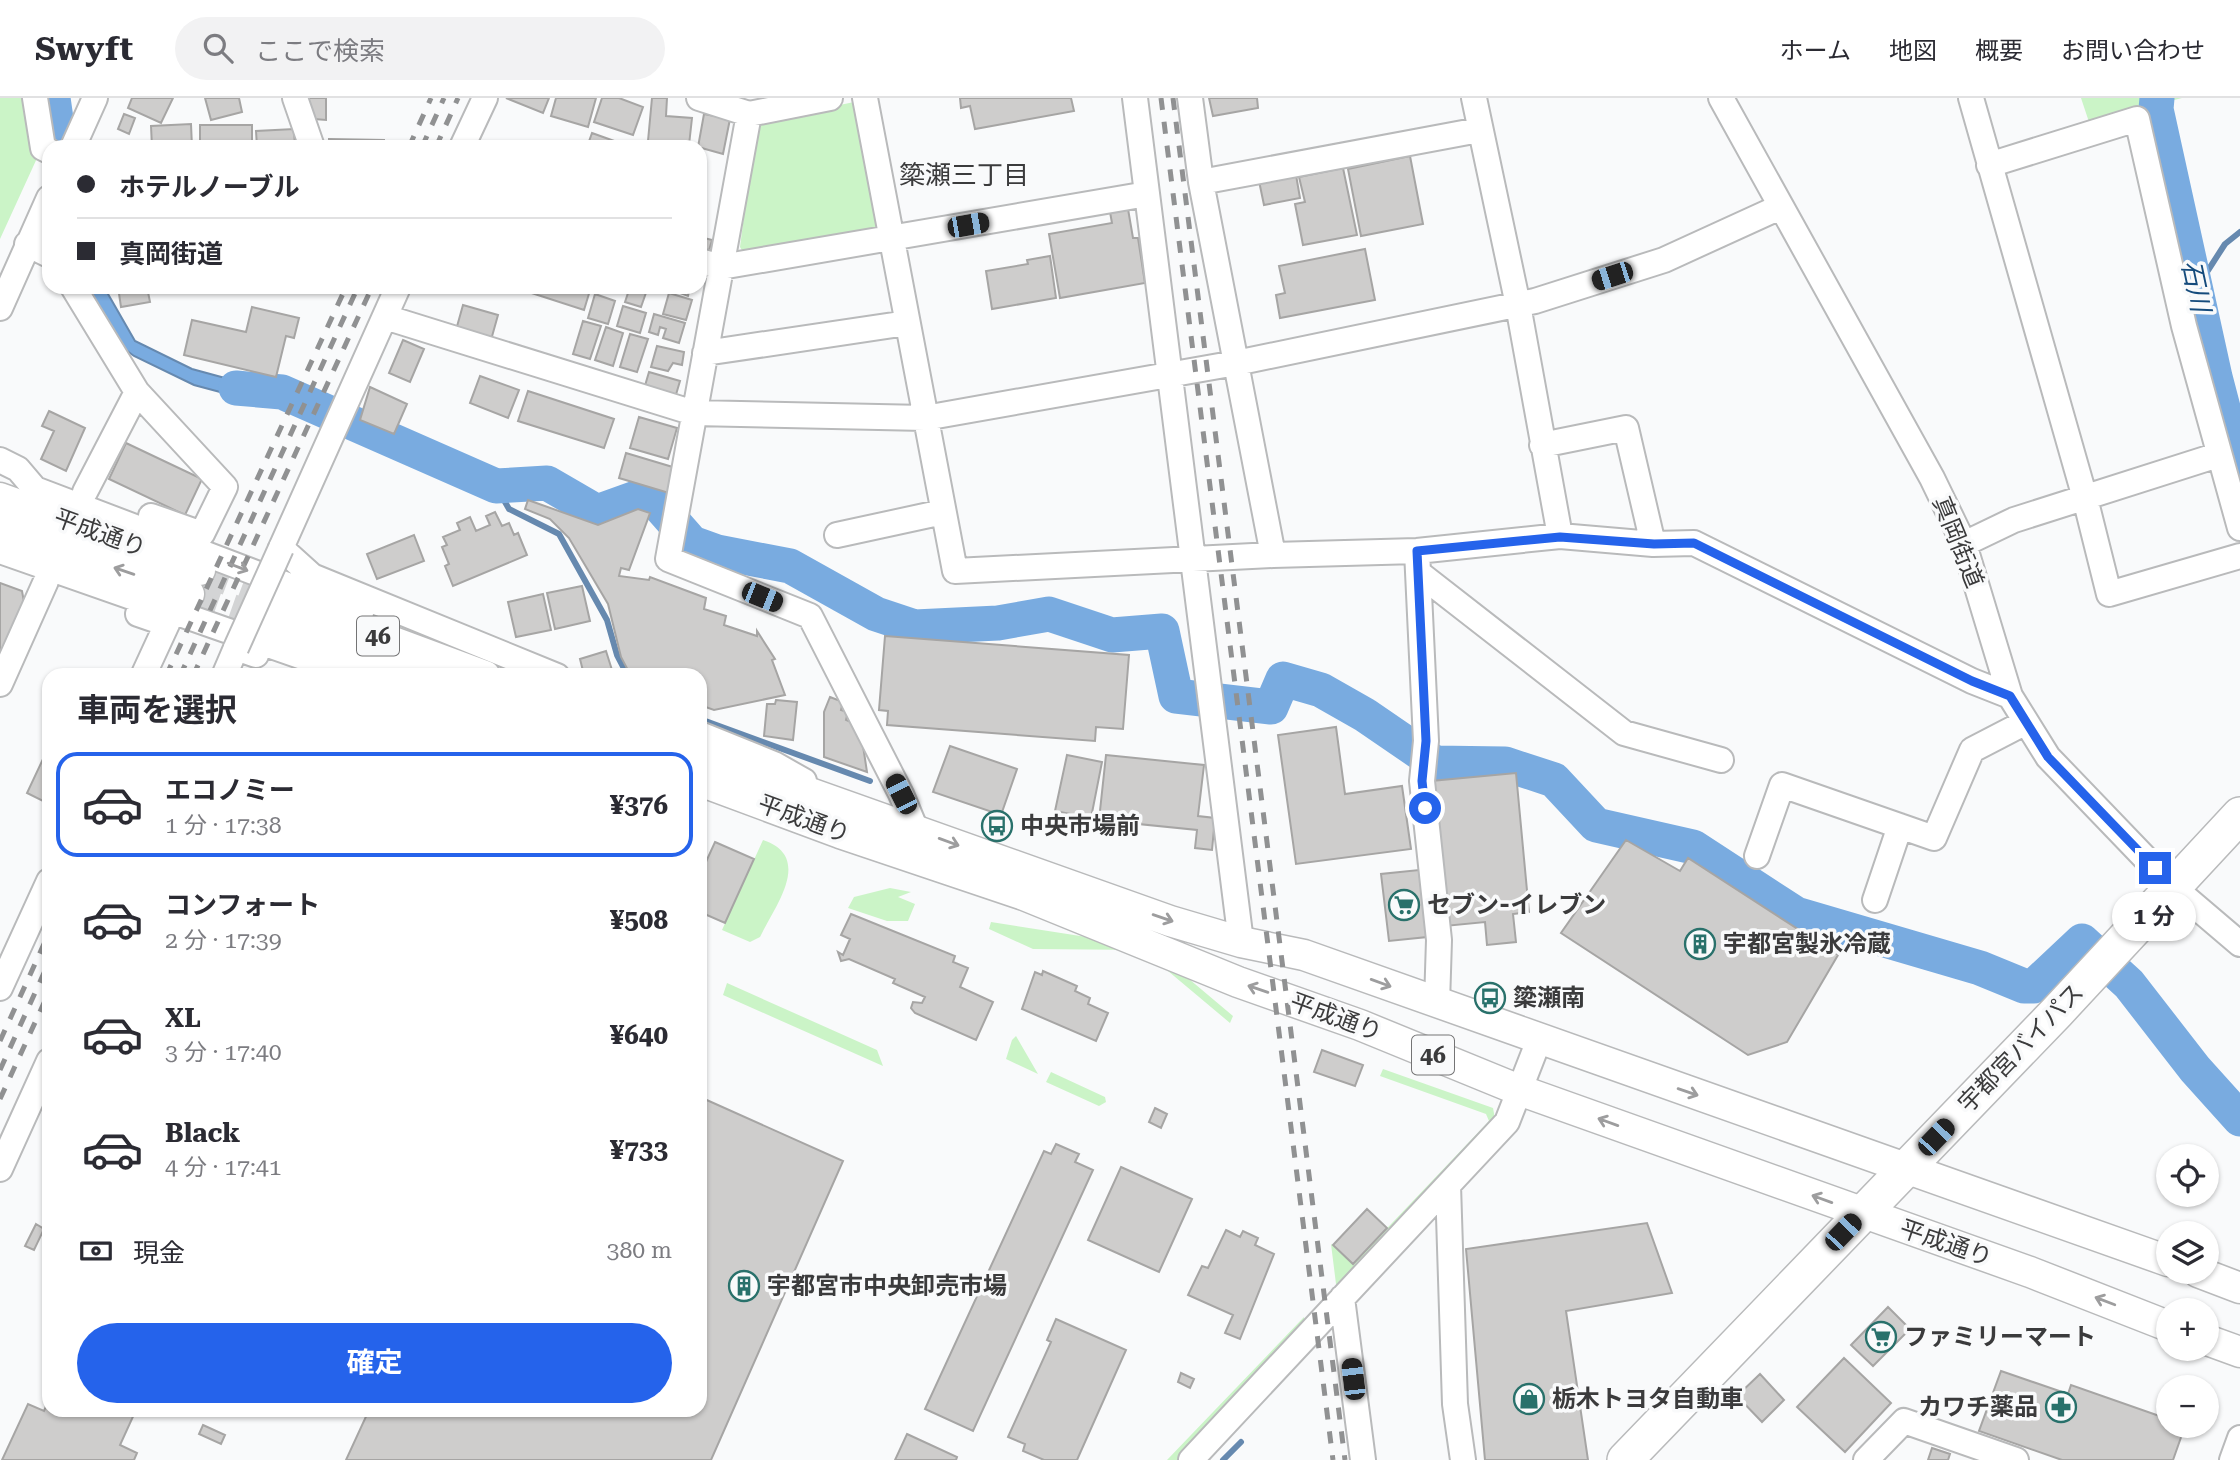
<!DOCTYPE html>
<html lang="ja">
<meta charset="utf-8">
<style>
body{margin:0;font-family:"Roboto Serif","Noto Sans JP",serif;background:#f2f2f3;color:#2b2b33;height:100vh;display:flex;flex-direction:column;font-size:26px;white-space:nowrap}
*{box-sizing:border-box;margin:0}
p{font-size:23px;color:#7c7c81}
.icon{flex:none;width:38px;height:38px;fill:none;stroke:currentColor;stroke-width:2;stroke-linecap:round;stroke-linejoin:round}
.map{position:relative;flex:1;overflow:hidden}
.details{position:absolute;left:42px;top:570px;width:665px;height:749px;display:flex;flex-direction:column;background:#fff;border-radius:21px;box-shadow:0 2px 5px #0004}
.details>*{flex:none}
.top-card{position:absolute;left:42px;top:42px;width:665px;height:154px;border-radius:21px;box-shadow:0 2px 5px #0004;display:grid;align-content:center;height:154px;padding:0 35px;background:#fff}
.controls{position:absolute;left:2156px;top:1046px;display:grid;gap:14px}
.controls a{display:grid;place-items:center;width:63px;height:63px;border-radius:50%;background:#fff;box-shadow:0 2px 5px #0004;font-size:35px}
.end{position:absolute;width:32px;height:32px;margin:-16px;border:9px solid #2563eb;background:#fff;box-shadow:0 0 0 4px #fff}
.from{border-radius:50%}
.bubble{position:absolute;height:49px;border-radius:24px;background:#fff;box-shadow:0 2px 5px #0004;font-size:23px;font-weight:700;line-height:49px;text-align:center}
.car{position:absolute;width:21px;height:42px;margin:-21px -10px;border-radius:9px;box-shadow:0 0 5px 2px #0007;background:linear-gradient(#222 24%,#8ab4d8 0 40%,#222 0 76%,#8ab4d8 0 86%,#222 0)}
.top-card b{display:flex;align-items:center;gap:24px;height:66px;font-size:26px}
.top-card b+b{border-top:2px solid #e1e1e2}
.top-card i{width:18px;height:18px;background:#2b2b33}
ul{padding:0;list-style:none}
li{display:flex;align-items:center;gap:21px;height:105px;margin:0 14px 10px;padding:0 21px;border:4px solid transparent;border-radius:21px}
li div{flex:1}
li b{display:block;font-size:26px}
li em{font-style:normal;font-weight:700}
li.selected{border-color:#2563eb}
li>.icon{width:63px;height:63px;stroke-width:1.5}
h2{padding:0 35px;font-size:32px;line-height:84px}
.pay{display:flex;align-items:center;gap:18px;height:77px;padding:0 35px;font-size:26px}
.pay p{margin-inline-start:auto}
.primary-button{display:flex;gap:14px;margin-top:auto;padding:14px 35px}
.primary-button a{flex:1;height:80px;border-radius:42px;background:#2563eb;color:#fff;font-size:28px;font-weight:700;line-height:80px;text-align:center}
header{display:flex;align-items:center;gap:42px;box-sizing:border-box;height:98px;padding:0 35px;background:#fff;border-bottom:2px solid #e1e1e2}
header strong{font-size:33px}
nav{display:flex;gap:38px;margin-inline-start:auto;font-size:24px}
.search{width:490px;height:63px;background:#f2f2f3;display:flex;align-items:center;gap:18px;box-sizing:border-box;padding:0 24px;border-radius:38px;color:#7c7c81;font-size:26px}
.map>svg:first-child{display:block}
.green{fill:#cbf4c7}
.water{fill:#79abe0;stroke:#6689af;stroke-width:2}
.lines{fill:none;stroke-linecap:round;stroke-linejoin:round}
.stream{stroke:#6689af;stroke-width:6}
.river{stroke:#79abe0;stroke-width:35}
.building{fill:#cecdcc;stroke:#a6a5a4;stroke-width:2}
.major-tunnel{stroke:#d3d4d5;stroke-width:30;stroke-dasharray:30 15;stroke-linecap:butt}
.minor-casing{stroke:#b9babb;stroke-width:28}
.major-casing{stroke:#b9babb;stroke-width:33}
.highway-casing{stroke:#b9babb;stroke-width:38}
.minor{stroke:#fff;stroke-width:24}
.major{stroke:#fff;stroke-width:30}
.highway{stroke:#fff;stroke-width:35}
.rail{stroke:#909192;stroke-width:5;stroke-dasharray:12 12;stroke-linecap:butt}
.minor-bridge-casing{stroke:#b9babb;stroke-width:28;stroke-linecap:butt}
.minor-bridge{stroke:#fff;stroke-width:24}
.oneway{stroke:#9d9d9e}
.route{stroke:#2563eb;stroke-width:9}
.labels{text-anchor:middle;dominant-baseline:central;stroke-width:7;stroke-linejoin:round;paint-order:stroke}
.shield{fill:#f9fafb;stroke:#747475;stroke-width:2}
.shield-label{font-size:23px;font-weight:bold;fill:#3b3b3c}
.street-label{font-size:24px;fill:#3b3b3c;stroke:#f9fafb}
.poi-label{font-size:24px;font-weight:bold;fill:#3b3b3c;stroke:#f9fafb;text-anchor:start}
.neighbourhood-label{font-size:26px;fill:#3b3b3c;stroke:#f9fafb}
.water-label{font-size:26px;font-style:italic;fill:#154b7c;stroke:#f9fafb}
</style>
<header>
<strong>Swyft</strong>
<div class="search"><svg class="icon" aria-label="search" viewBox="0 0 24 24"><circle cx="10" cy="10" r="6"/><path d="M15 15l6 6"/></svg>ここで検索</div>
<nav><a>ホーム</a><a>地図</a><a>概要</a><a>お問い合わせ</a></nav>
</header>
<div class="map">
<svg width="2240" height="1362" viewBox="0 0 2240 1362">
<rect width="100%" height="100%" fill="#f9fafb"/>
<!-- green -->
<path class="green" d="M0,0H28L38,58L0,141Z
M2081,0H2182L2089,24Z
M854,4L884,129L746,159L740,149L755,32L769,22Z
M763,742C814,759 775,808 760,839L750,844L722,832Z
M890,790L911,794L898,799L915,806L908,823H887L848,810L854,799Z
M991,824L1151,849L1233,918L1230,925L1143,852L1033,851L989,831Z
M727,885L877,952L883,968L723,897Z
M1016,938L1038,976L1006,961L1012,942Z
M1383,971L1493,1010L1496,1026L1337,1194L1331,1146L1354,1165L1489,1023L1486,1016L1380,978Z
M1051,974L1105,999L1106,1004L1099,1008L1046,984Z
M1304,1219L1305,1228L1177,1362H1167Z"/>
<!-- water -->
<path class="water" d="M87,189H104L135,243L192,271L225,280L284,289L277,304L235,298L194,287L134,258L119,247Z"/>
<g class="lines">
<!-- stream -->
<path class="stream" d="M2196,191L2225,146L2240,134
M496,388L509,411L559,436L607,522L617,557L628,578
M700,621L870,683
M1223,1362L1241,1344"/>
<!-- river -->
<path class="river" d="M53,0L60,49
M2157,0L2156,11L2215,279L2240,375
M236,290L282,294L496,388L547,385L597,414L636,400L655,403L692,445L717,454L790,468L876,516L915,529L998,525L1049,516L1112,537L1162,533L1176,598L1271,609L1283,581L1321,592L1365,617L1435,665L1505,666L1554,682L1596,727L1693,749L1796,816L1980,870L2024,888H2034L2082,843L2129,886L2195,971L2240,1021"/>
</g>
<!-- building -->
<path class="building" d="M132,0H173L161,25L128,10Z
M205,0H239L242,14L211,22Z
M306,0H326V22L314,21Z
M506,0H549L543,15Z
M556,0H596L588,29L551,18Z
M602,0H619L643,9L633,37L594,24Z
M652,0H667L666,18L692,20L689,47L648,43Z
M960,0H1071L1074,13L975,31L970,8L961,10Z
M1209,0H1257L1258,10L1213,18Z
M124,16L135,20L129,36L118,31Z
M704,16L730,21L723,56L698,49Z
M191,26L192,49H152L151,28Z
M200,27H252V49H200Z
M294,31L295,49H257L256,33Z
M592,35L631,49H587Z
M329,41L384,42V49H329Z
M1410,58L1423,126L1361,138L1348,71Z
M1343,70L1357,137L1303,147L1295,106L1305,104L1299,79Z
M1296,77L1300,100L1264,107L1259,83Z
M1128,111L1133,140H1138L1145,185L1060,200L1049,136L1112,125L1110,114Z
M700,139L712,142L708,156L700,153Z
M1365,151L1375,202L1280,220L1276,197L1285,195L1279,168Z
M1050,158L1056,200L992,211L986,173L1028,166L1027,162Z
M118,189H147L150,204L121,209Z
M513,189H591L584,212Z
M630,189H648L641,209L625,204Z
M665,189H690L688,198Z
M669,195L692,202L686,222L663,216Z
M595,196L615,203L608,226L588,220Z
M463,207L498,217L491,242L456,232Z
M623,208L646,215L640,235L617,228Z
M252,209L299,220L294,240L286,238L276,279L184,257L192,222L246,234Z
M654,216L685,225L679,245L663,240L666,231L660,229L658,237L649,234Z
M583,223L601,228L590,261L573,256Z
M606,229L623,235L613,268L595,262Z
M630,236L648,241L637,274L620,269Z
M403,242L424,251L410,284L389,275Z
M657,248L684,254L682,267L673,265L668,273L651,269Z
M649,274L680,283L675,300L644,291Z
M480,278L519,292L508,320L470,305Z
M370,289L407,306L394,336L360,322Z
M528,293L614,321L604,350L518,323Z
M49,313L85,330L66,373L41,361L54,333L42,328Z
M639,319L677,330L668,361L630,350Z
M126,345L202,381L185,417L109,381Z
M626,355L676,370L669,395L619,380Z
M528,402L598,427L638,411L650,415L629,472L621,470L619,478L649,482L650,479L706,500L704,511L726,518L724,527L757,538V533L775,561L772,562L785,597L714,612L700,607V578H631L621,559L608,506L569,440L550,421L525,411Z
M495,414L502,428L509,425L514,437L518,435L527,457L453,488L445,468L449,466L442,449L447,447L443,439L460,432L457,425L470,419L476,433L490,427L486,418Z
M414,437L424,463L377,481L367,456Z
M0,485L22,493L24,504L0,557Z
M582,488L590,523L555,531L547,495Z
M543,496L551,532L516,539L508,504Z
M885,538L1129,557L1123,631L1096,629L1095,643L887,627L888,613L879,612Z
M606,553L612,572L593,578L583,573L580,561Z
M830,599L843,604L841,612L848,614L846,622L860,628L867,674L824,659V614Z
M776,602L797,604L793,642L764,638L767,606H775Z
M1336,629L1345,696L1402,688L1411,751L1296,766L1278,637Z
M950,648L1017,671L1001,717L933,694Z
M1067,657L1102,664L1091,720L1055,713Z
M1106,657L1204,667L1198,718L1215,720L1212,752L1195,750L1197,732L1099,722Z
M43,661L49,664V706L27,695Z
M1516,675L1529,814L1513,816L1516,844L1487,847L1485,824L1445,828L1431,683Z
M1626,742L1680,773L1688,760L1838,857L1787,944L1748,957L1561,835Z
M715,744L754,761L725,825L700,814V777Z
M1419,772L1427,839L1389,843L1381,776Z
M851,816L955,858L953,864L968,870L960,889L993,904L976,942L915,915L911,910L913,904L922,905L925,899L893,885L895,881L849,861L841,863L838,854L843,857L850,841L841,837Z
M1043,873L1077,888L1075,893L1090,900L1088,906L1108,915L1096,943L1022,911L1035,874L1042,877Z
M1322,952L1363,967L1355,988L1314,974Z
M700,999L843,1063L711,1362H346L369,1312H700Z
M1155,1010L1167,1016L1161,1030L1149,1024Z
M1056,1046L1079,1056L1075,1064L1093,1072L973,1333L925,1311L1044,1053L1051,1056Z
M1121,1069L1192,1101L1159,1174L1088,1142Z
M1367,1111L1387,1130L1353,1166L1333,1147Z
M1647,1125L1672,1195L1566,1213L1588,1362H1485L1466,1151Z
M36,1126L44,1131L34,1152L25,1148Z
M1226,1132L1240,1139L1243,1133L1258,1140L1255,1147L1274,1156L1240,1241L1225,1235L1233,1217L1188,1197L1202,1168L1208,1170Z
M1888,1209L1910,1231L1873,1268L1851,1247Z
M1056,1221L1126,1252L1077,1362H1044L1023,1353L1025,1346L1008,1339L1051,1244L1047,1242Z
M1844,1260L1891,1305L1845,1354L1797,1309Z
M2001,1273L2068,1296L2071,1287L2168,1321V1328H2185L2173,1362H2062L1979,1333Z
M1181,1275L1194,1281L1190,1290L1178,1284Z
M1760,1276L1784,1302L1762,1324L1737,1298Z
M49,1301V1312H136L120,1347L137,1355L134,1362H2L28,1306L44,1313Z
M203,1327L225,1337L221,1346L199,1336Z
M907,1336L957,1359L956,1362H895Z
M1932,1350L1950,1356L1948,1362H1928Z"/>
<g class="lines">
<!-- major-tunnel -->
<path class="major-tunnel" d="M200,472L272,499
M189,496L263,522"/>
<!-- minor casing -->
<g class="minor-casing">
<path id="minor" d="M35,0L43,50L49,53
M295,0L312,49
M699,0L749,16L830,0
M865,0L955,473L1273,457L1417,453L1560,438L1653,446L1694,445L1972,583L2010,598
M1135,0L1241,844
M1190,0L1201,84L1273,457
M1474,0L1518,207L1560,438
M1721,0L1932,380L1964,446L2010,598L2048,659L2173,789L2240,846
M1971,0L2085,400L2109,496L2240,458
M749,16L668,461L810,518L901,696L916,732
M73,49L95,0
M462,49L485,0
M1989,67L2137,21L2184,228L2240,430
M1201,84L1479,32
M27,146L49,157
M700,163L721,169L1147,96
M73,189L137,294L225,389L202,436L151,418
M398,189L281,450L312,478L557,578
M0,210L49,100
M385,219L694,315L925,320L1236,265L1535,203L1664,162L1780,109
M705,255L907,225
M1542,347L1626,330L1653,446
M0,362L18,371L35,391L361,515
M85,394L137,294
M837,437L943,414
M1964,446L2014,422L2218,357
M0,453L357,578
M1417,453L1426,643L1422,683L1439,842L1437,905
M1420,476L1624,635L1721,662
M138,516L167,526L143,578
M224,578L236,550L256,557
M0,586L46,483
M700,636L774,666L804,683
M1757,758L1782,687L1934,740L1972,652L2026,624
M1875,802L1900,728
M0,890L49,783
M0,1071L49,963
M1448,1087L1455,1306L1463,1362
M1342,1200L1363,1362
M1191,1362L1507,1024L1539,942
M1866,1362L1904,1323L2016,1362
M2232,1362L2240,1340"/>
</g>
<!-- major casing -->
<g class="major-casing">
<path id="major" d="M0,400L200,472
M0,430L189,496
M272,499L485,578
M263,522L416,578
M700,656L1170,823L1241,844L1304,857L2168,1163
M700,683L840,735L1024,797L1238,884L1360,927L1519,992L2030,1174L2168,1228
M2198,1174L2240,1190
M2207,1242L2240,1254"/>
</g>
<!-- highway casing -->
<g class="highway-casing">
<path id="highway" d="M1625,1362L2057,914L2240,717"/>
</g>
<!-- minor -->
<use href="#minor" class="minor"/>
<!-- major -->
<use href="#major" class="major"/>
<!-- highway -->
<use href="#highway" class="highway"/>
<!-- rail -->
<path class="rail" d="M1161,0L1333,1362
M1173,0L1345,1362
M409,49L431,0
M422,49L444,0
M436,49L458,0
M166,578L346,189
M180,578L358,189
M193,578L372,189
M0,943L49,835
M0,972L49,864
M0,1001L49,894"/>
<!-- minor-bridge casing -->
<g class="minor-bridge-casing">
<path id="minor-bridge" d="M236,550L281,450"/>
</g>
<!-- minor-bridge -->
<use href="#minor-bridge" class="minor-bridge"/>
</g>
<!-- one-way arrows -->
<defs><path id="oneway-shaft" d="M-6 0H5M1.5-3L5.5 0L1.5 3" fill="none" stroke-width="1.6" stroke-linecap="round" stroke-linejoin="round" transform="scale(1.75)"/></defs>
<g class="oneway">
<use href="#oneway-shaft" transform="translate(238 469) rotate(21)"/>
<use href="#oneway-shaft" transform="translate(124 473) rotate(-161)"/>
<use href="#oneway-shaft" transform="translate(949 744) rotate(20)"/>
<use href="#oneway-shaft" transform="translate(1163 820) rotate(19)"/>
<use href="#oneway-shaft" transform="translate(1381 885) rotate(20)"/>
<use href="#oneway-shaft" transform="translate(1258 891) rotate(-161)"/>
<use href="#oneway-shaft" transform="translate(1688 994) rotate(19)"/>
<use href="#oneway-shaft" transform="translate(1608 1024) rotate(-160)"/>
<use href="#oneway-shaft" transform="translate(1822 1101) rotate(-160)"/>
<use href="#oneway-shaft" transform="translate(2105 1203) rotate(-159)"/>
</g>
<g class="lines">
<!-- route -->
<path class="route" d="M1425,710L1422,683L1426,643L1417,453L1560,439L1654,446L1694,445L1972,583L2010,598L2048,659L2155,770"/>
</g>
<!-- icons -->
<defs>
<g id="bus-ring" transform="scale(1.575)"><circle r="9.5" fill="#f9fafb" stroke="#29716b" stroke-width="1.5"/><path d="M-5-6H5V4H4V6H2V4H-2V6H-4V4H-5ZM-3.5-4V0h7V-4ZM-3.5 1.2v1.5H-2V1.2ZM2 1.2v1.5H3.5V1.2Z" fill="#29716b"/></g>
<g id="supermarket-ring" transform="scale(1.575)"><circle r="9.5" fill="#f9fafb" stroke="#29716b" stroke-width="1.5"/><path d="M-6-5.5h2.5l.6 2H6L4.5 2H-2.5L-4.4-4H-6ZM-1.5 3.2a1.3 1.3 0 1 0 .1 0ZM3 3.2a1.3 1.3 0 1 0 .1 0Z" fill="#29716b"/></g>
<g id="building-ring" transform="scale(1.575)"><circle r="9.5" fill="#f9fafb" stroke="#29716b" stroke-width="1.5"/><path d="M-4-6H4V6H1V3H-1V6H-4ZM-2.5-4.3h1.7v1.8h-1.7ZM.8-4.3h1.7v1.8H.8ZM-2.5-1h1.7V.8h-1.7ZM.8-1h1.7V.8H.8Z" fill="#29716b"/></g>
<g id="shop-ring" transform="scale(1.575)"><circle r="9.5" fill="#f9fafb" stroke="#29716b" stroke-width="1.5"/><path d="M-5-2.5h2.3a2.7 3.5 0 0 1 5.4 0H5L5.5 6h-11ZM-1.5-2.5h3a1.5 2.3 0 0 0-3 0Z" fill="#29716b"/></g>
<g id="pharmacy-ring" transform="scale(1.575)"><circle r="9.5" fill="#f9fafb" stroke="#29716b" stroke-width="1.5"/><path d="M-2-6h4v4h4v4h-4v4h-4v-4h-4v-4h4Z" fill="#29716b"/></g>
</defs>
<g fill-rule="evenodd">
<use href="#bus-ring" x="997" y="728"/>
<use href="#supermarket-ring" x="1404" y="807"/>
<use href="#building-ring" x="1700" y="846"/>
<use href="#bus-ring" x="1490" y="900"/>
<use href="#building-ring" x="744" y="1188"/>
<use href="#supermarket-ring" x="1881" y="1239"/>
<use href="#shop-ring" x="1529" y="1301"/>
<use href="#pharmacy-ring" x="2061" y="1309"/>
</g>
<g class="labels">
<!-- shield labels -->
<g class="shield">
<rect x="357" y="518.5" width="42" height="39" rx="5"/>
<rect x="1412" y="937.5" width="42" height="39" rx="5"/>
</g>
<g class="shield-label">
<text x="378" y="538">46</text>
<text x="1433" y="957">46</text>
</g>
<!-- street labels -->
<g class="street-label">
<text transform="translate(100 435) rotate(20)">平成通り</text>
<text transform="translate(1958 444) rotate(68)">真岡街道</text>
<text transform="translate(804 721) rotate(20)">平成通り</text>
<text transform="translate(1336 919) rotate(20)">平成通り</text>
<text transform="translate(2021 950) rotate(-46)">宇都宮バイパス</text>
<text transform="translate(1946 1145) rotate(19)">平成通り</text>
</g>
<!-- poi labels -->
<g class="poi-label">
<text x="1020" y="728">中央市場前</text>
<text x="1427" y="807">セブン-イレブン</text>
<text x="1723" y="846">宇都宮製氷冷蔵</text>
<text x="1513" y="900">簗瀬南</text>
<text x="767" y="1188">宇都宮市中央卸売市場</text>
<text x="1904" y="1239">ファミリーマート</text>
<text x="1552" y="1301">栃木トヨタ自動車</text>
<text x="2038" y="1309" text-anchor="end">カワチ薬品</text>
</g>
<!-- neighbourhood labels -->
<g class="neighbourhood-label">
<text x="964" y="77">簗瀬三丁目</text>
</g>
<!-- water labels -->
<g class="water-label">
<text transform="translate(2196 188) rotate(78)">石川</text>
</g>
</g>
</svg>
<div class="controls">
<a><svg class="icon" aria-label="locate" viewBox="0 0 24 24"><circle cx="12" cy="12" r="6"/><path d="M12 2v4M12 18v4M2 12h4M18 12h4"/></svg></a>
<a><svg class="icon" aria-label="layers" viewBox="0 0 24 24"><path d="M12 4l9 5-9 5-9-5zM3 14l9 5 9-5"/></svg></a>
<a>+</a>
<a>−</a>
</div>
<i class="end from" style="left:1425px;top:710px"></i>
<i class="end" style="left:2155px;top:770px"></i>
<div class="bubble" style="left:2112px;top:794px;width:84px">1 分</div>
<i class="car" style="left:968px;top:127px;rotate:80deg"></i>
<i class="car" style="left:1612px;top:178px;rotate:252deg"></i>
<i class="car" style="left:762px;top:499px;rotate:112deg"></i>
<i class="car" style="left:901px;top:696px;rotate:333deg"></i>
<i class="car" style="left:1936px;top:1039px;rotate:44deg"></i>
<i class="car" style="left:1843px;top:1134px;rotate:44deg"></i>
<i class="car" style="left:1353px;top:1281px;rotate:353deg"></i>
<div class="top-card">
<b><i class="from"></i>ホテルノーブル</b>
<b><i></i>真岡街道</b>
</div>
<section class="details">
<h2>車両を選択</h2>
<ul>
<li class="selected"><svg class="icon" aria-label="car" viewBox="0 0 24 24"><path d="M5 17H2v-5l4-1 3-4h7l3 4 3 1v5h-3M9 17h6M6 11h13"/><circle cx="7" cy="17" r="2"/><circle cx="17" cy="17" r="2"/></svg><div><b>エコノミー</b><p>1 分 · 17:38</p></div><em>¥376</em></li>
<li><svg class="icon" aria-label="car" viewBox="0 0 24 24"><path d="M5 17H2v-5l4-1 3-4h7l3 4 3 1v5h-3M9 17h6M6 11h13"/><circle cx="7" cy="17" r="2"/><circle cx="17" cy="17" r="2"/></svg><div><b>コンフォート</b><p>2 分 · 17:39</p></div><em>¥508</em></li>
<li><svg class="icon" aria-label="car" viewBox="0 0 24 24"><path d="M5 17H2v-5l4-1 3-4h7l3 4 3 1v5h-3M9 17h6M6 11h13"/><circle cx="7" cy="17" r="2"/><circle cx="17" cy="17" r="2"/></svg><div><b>XL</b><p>3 分 · 17:40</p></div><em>¥640</em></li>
<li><svg class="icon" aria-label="car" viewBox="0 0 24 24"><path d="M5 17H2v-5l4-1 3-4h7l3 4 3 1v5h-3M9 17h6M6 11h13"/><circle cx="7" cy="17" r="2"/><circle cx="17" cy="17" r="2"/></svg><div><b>Black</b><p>4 分 · 17:41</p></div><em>¥733</em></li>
</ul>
<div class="pay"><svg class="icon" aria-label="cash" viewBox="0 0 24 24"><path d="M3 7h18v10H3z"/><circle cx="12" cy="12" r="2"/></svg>現金<p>380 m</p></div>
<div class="primary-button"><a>確定</a></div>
</section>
</div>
